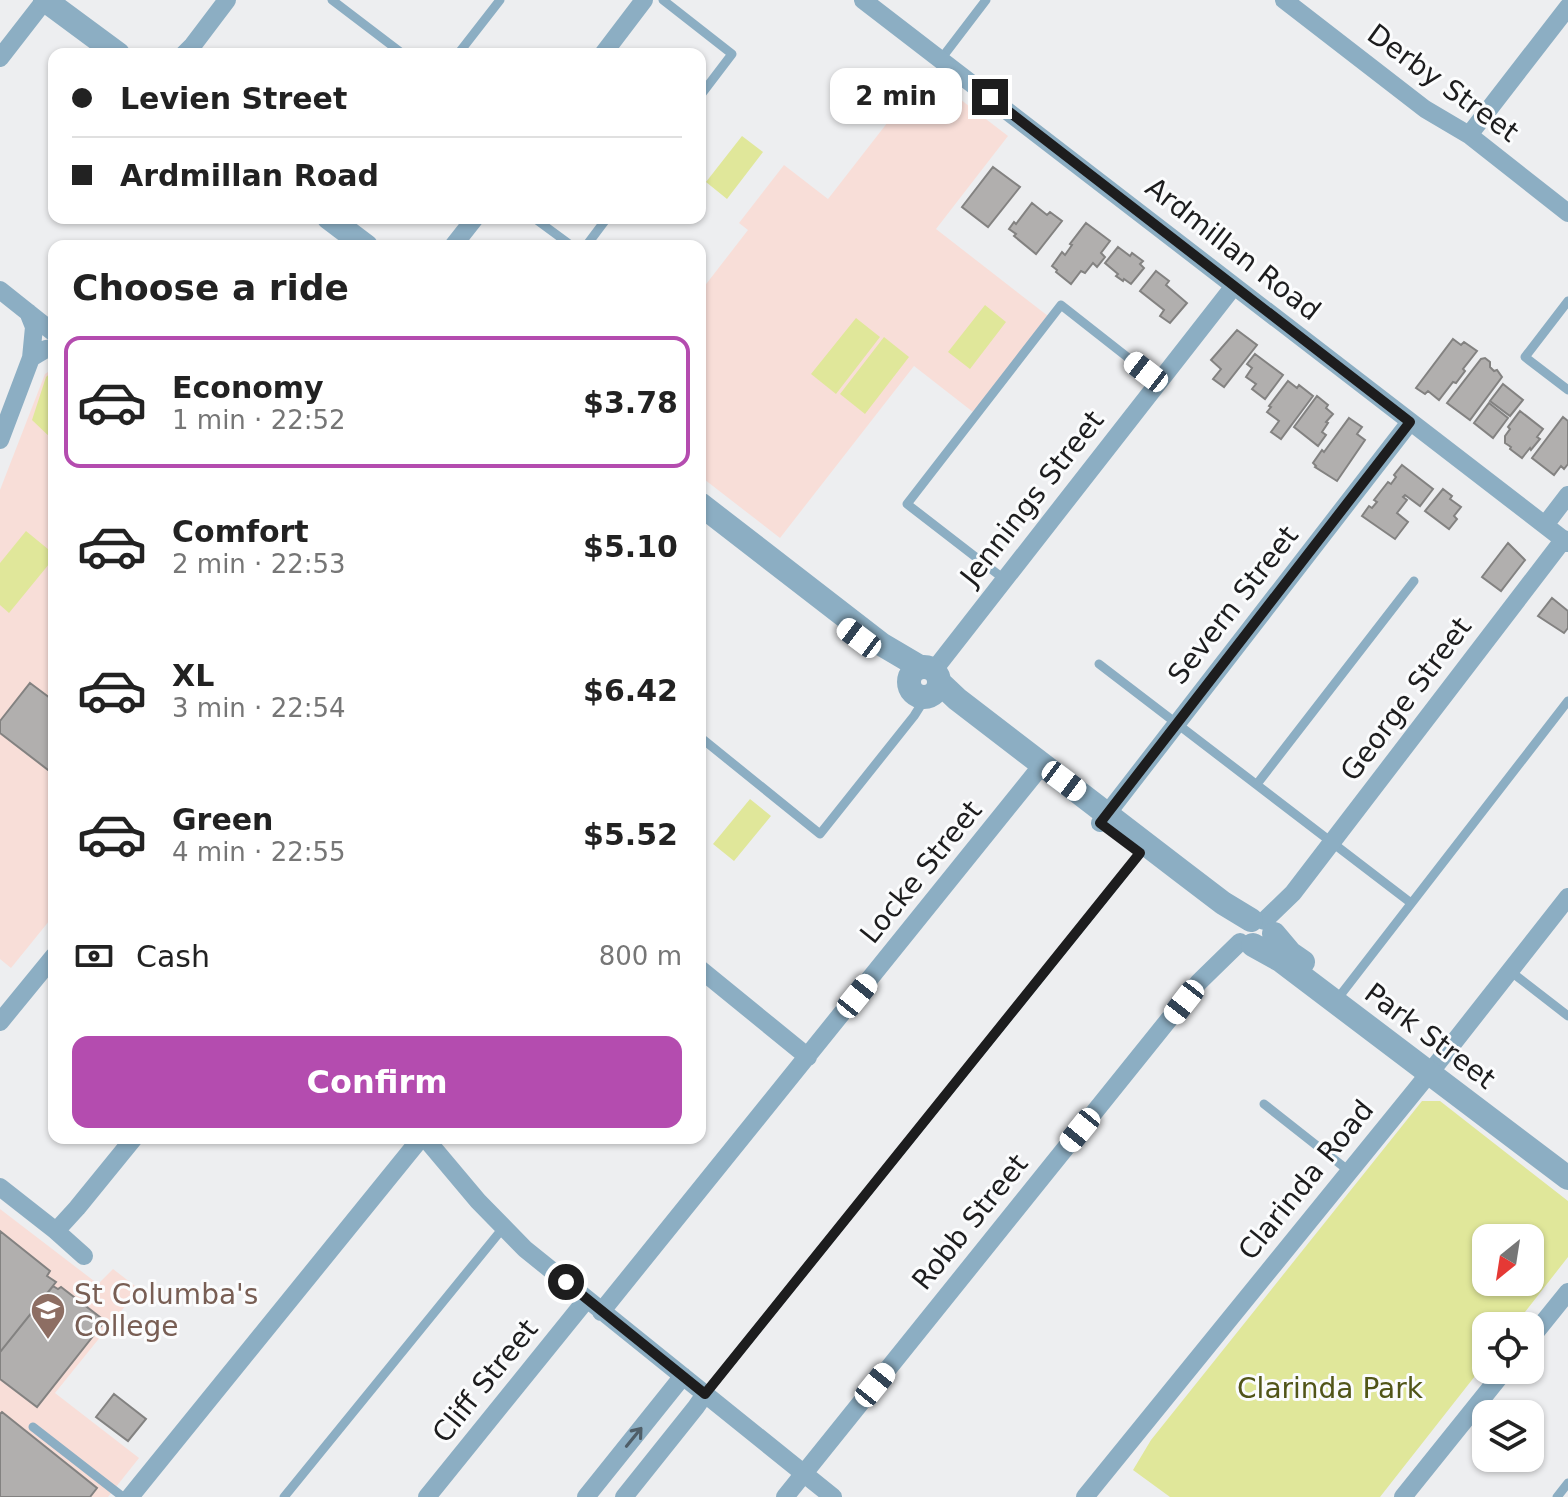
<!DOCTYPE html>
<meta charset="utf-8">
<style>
body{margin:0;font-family:"DejaVu Sans",sans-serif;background:#f6f6f6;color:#222;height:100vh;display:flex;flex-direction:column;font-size:30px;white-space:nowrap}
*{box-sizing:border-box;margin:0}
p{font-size:26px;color:#767676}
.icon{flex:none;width:44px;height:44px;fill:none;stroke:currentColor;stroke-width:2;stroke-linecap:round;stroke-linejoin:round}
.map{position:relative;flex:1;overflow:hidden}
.side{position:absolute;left:48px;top:240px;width:658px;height:904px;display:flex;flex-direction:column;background:#fff;border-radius:16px;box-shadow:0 2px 6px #0004}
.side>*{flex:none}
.top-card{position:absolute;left:48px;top:48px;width:658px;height:176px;border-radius:16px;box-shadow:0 2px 6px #0004;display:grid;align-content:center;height:176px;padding:0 24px;background:#fff}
.needle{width:52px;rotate:210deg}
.buttons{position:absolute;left:1472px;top:1224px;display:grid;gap:16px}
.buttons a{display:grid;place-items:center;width:72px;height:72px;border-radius:16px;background:#fff;box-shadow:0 2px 6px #0004;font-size:40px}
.end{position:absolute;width:36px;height:36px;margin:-18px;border:10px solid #1d1d1e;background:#fff;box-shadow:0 0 0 4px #fff}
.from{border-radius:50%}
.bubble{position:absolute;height:56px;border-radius:16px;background:#fff;box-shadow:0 2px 6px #0004;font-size:26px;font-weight:600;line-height:56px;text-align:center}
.car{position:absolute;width:24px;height:48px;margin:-24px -12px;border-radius:10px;box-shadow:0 0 6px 2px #0007;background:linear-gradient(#fff 24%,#345 0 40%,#fff 0 76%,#345 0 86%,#fff 0)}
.top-card b{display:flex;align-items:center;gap:28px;height:76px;font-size:30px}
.top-card b+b{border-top:2px solid #e0e0e0}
.top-card i{width:20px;height:20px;background:#222}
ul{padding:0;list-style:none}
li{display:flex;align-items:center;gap:24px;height:132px;margin:0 16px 12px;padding:0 8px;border:4px solid transparent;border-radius:16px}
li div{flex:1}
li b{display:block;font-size:30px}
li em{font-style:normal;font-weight:600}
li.selected{border-color:#b44caf}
li>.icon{width:72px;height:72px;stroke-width:1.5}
h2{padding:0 24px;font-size:36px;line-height:96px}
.pay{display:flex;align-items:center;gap:20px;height:88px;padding:0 24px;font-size:30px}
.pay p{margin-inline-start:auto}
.button{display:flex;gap:16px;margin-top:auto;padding:16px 24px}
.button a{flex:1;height:92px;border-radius:16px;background:#b44caf;color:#fff;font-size:32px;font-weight:600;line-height:92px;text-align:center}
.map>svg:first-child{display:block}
.education{fill:#f8ded8}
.green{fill:#e0e79a;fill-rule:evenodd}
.building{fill:#b1afae;stroke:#838281;stroke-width:2}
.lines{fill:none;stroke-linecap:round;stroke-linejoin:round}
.service{stroke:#8caec3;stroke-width:9}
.minor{stroke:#8caec3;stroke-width:18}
.tertiary{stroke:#8caec3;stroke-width:24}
.oneway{stroke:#4f5e68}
.route{stroke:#1d1d1e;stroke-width:10}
.labels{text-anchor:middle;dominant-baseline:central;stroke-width:6;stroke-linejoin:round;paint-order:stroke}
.street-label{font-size:28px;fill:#1d1d1e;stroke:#fbfcfd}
.education-label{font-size:28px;fill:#785e54;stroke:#fbfcfd;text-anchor:start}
.park-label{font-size:28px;fill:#515518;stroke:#fbfcfd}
</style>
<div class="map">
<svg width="1568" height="1497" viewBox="0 0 1568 1497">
<rect width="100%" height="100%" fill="#edeef0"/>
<!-- education -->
<path class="education" d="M926,73L1008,136L936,229L1048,316L973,412L914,366L780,538L700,476V292L748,230L739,223L784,165L828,199Z
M54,368V915L11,968L0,959V490L45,374Z
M0,1209L98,1284L113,1269L139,1289L55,1393L139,1458L108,1497H0Z"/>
<!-- green -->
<path class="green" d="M742,136L763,152L727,199L706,182Z
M985,305L1006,322L970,369L948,352Z
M856,318L880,337L836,394L811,374Z
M884,337L909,357L865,414L840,394Z
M54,370V441L32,420L46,377Z
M26,531L54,554V558L9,613L0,605V563Z
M750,799L771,816L734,861L713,844Z
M1422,1101H1440L1568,1201V1257L1514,1326H1486V1362L1380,1497H1170L1133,1470L1151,1440ZM1486,1238H1530V1282H1486Z"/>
<!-- building -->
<path class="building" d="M993,167L1020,187L988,227L962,207Z
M1032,203L1047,215L1050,212L1062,221L1036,254L1014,236L1016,234L1009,229L1014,222L1016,224Z
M1086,223L1110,241L1101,253L1105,257L1097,267L1093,263L1085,273L1081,271L1071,284L1056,272L1057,270L1052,266L1062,252L1065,255L1072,245L1070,244Z
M1118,247L1130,256L1132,253L1143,261L1140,264L1144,268L1131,284L1124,279L1123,281L1116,276L1118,274L1105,263Z
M1156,271L1169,281L1166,285L1187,303L1170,323L1160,316L1164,310L1140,291Z
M1237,330L1257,345L1224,387L1213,379L1221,369L1211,360Z
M1453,339L1461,345L1464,342L1477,351L1463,369L1465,371L1456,383L1453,382L1439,400L1428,391L1425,394L1416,388Z
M1255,354L1283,375L1265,399L1252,389L1256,384L1246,377L1252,368L1247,364Z
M1485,358L1490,362V367L1494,371L1497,370L1502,377L1470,420L1447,403L1481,359Z
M1288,381L1297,388L1299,385L1313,396L1281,439L1271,432L1279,421L1267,412L1271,407L1269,406Z
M1503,384L1523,400L1510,416L1490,401Z
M1317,396L1328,405L1326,408L1333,414L1326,422L1328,423L1322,432L1326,435L1318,446L1294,427Z
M1489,403L1508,418L1493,438L1474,423Z
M1520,411L1543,429L1537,437L1540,439L1531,450L1530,448L1522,458L1510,449L1511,447L1505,443V436L1510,429L1508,427Z
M1563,417L1568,421V464L1564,469L1561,466L1554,475L1532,458Z
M1349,418L1362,427L1357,434L1365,440L1337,481L1315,467L1316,466L1313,463L1322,450L1324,452Z
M1402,465L1433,489L1420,506L1405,495L1403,497L1407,500L1397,513L1408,522L1395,539L1362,516L1369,506L1372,508L1377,502L1374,500L1388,482L1391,484L1396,477L1394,475Z
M1443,489L1452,496L1450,499L1461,507L1454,516L1457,519L1449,529L1425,511Z
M1508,543L1525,560L1501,591L1482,577Z
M1552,598L1568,611V628L1564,633L1538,616Z
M30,683L54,701V770L52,773L0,733V721Z
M0,1231L50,1271L47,1276L56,1282L0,1352Z
M53,1286L58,1289L61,1287L105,1321L37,1407L0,1379V1352Z
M114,1394L146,1419L128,1441L96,1417Z
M2,1412L97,1488L90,1497H0V1414Z"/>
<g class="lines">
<!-- service -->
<path class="service" d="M332,0L403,54
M663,0L732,54L700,96
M458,54L500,0
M941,59L986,0
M534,218L572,246
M586,246L607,218
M1568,301L1525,357L1568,390
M1004,579L907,504L1061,305L1159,382
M1099,664L1411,903
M700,737L820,834L914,716L926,697
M1257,784L1414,581
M1510,971L1568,1016
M1335,1002L1568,701
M1264,1104L1349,1171
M705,1394L1147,845
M33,1427L123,1497
M284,1497L503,1228
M1557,1497L1568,1483"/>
<!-- minor -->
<path class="minor" d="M863,0L1568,543
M1284,0L1425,109L1469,135L1568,213
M184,54L193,45L227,0
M603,54L644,0
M0,58L45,0
M1469,135L1568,7
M453,246L475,218
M0,290L54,333
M31,358L46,349L54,348
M0,440L31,358L34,327L28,312
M1545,525L1568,495
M934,670L1234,286
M1100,823L1410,422
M1264,921L1293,893L1564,539
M700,969L808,1057
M0,1022L54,956
M425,1138L478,1201L525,1249L833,1497
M0,1187L56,1231L84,1256
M56,1231L77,1208L134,1138
M601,1312L1042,765
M1530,1339L1568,1292
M130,1497L421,1138
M427,1497L587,1299
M586,1497L683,1376
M624,1497L696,1407L705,1394
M785,1497L1199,982L1240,942
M1085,1497L1436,1065L1568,897
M1403,1497L1505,1370"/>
<!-- tertiary -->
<path class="tertiary" d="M45,0L118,54
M329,218L366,246
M700,504L881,644L920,667
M909 682a15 15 0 1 1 30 0a15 15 0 1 1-30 0Z
M939,682L957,699L1181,871L1223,903L1251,920
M1274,934L1290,953L1303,962
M1253,945L1280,960L1568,1178"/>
</g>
<!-- one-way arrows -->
<defs><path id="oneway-shaft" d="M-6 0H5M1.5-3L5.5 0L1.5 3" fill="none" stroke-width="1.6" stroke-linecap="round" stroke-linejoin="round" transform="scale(2)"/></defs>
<use class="oneway" href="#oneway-shaft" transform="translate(634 1437) rotate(-51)"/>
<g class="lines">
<!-- route -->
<path class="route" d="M566,1282L705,1394L1140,853L1100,823L1410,422L990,97"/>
</g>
<!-- icons -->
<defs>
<g id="school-pin" transform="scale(1.8)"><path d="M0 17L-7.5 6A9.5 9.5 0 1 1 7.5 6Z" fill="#8d6e63" stroke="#fbfcfd"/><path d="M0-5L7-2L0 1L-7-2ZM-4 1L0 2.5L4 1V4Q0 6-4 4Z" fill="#fff"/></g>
</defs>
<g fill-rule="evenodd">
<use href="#school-pin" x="48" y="1310"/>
</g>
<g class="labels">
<!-- street labels -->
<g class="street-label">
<text transform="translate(1443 83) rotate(36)">Derby Street</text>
<text transform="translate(1233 249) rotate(38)">Ardmillan Road</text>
<text transform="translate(1032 498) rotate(-52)">Jennings Street</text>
<text transform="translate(1233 605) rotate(-52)">Severn Street</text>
<text transform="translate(1406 699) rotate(-53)">George Street</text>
<text transform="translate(921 872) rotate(-51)">Locke Street</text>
<text transform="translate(1430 1036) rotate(37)">Park Street</text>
<text transform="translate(1306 1180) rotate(-51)">Clarinda Road</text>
<text transform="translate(970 1222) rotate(-51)">Robb Street</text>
<text transform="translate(485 1381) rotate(-51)">Cliff Street</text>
</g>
<!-- education labels -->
<g class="education-label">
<text x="74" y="1294">St Columba's<tspan x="74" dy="32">College</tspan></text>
</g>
<!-- park labels -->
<g class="park-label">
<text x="1330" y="1388">Clarinda Park</text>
</g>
</g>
</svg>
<div class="buttons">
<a><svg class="needle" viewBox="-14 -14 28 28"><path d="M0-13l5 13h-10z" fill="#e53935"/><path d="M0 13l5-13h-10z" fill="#767676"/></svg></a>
<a><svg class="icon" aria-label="locate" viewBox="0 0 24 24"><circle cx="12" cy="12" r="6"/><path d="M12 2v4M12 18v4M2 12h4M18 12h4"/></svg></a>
<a><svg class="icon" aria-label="layers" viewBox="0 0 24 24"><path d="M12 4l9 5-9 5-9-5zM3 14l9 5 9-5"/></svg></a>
</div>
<i class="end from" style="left:566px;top:1282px"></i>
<i class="end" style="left:990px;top:97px"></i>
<div class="bubble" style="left:830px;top:68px;width:132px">2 min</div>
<i class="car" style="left:1146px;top:372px;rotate:308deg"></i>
<i class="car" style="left:859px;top:638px;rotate:307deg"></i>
<i class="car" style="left:1064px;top:781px;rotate:127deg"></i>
<i class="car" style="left:857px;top:996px;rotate:39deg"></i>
<i class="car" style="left:1184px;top:1002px;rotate:218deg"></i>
<i class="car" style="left:1080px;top:1130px;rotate:219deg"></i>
<i class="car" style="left:875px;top:1385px;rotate:39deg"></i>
<div class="top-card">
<b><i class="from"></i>Levien Street</b>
<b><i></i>Ardmillan Road</b>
</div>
<section class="side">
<h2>Choose a ride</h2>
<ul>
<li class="selected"><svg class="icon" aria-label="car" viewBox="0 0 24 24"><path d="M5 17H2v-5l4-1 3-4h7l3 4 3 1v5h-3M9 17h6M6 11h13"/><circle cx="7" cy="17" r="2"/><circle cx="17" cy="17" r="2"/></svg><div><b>Economy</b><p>1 min · 22:52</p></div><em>$3.78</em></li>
<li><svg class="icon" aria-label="car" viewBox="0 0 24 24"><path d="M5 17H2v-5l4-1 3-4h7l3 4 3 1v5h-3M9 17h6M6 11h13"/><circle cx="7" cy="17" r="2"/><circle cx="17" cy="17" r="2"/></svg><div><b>Comfort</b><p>2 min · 22:53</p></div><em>$5.10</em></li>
<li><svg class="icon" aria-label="car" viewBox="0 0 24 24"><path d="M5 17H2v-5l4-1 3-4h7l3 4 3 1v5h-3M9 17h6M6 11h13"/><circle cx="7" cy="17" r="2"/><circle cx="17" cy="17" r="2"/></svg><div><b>XL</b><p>3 min · 22:54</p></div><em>$6.42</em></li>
<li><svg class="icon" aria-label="car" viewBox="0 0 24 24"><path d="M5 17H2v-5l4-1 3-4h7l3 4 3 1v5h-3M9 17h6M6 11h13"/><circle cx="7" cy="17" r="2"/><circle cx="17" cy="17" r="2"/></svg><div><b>Green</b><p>4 min · 22:55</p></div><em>$5.52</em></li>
</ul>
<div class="pay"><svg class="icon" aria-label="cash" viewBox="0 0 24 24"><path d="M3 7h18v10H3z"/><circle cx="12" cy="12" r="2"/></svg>Cash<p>800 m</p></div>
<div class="button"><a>Confirm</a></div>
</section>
</div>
